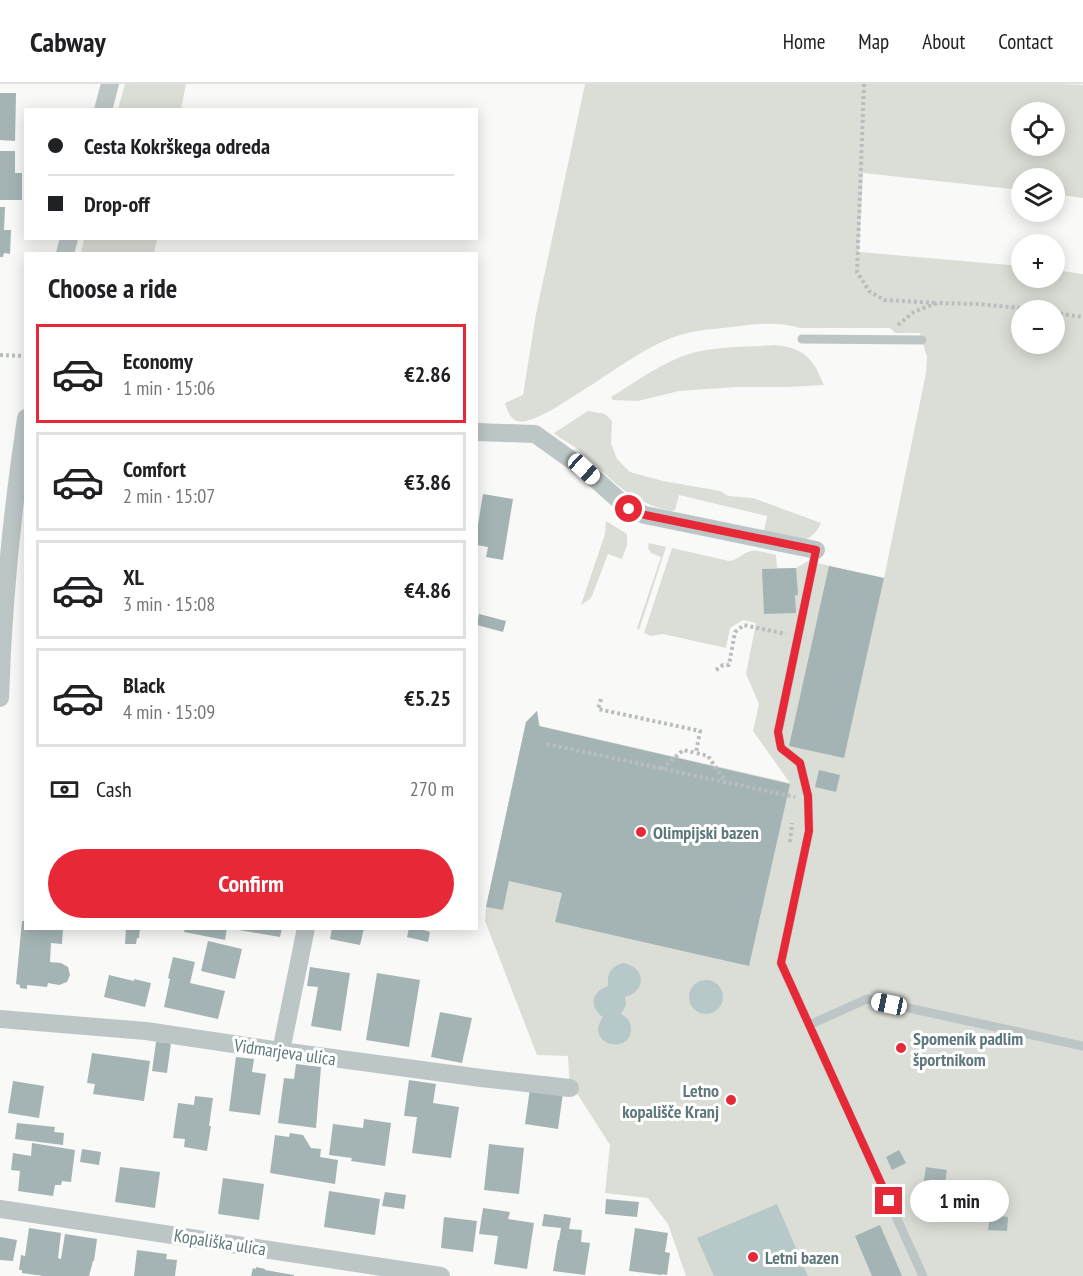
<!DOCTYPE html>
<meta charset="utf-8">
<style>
body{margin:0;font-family:"PT Sans Narrow",sans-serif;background:#f2f2f2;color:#202124;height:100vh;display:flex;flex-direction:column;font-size:22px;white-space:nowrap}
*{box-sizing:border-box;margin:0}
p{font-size:20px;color:#757577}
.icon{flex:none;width:33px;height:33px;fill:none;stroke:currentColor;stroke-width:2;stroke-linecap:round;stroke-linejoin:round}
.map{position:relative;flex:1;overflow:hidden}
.panel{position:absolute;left:24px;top:168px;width:454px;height:678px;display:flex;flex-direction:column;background:#fff;border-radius:0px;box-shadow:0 3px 15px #0003}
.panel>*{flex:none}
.banner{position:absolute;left:24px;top:24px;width:454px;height:132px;border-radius:0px;box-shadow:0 3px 15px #0003;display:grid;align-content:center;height:132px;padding:0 24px;background:#fff}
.buttons{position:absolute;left:1011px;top:18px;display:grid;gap:12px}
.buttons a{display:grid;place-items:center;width:54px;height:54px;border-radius:50%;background:#fff;box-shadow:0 3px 15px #0003;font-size:30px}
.end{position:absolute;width:27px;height:27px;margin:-14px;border:8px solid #e72937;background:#fff;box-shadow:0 0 0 3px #fff}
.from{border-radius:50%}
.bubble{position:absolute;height:42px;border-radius:21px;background:#fff;box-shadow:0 3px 15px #0003;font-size:20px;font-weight:700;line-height:42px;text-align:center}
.car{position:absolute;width:18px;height:36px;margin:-18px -9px;border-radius:8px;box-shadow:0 0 4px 2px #0007;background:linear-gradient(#fff 24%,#345 0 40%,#fff 0 76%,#345 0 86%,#fff 0)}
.banner b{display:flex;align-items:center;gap:21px;height:57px;font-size:22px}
.banner b+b{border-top:2px solid #e0e0e0}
.banner i{width:15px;height:15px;background:#202124}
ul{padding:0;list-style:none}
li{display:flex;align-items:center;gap:18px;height:99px;margin:0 12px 9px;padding:0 12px;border:3px solid #e0e0e0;border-radius:0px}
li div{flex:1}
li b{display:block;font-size:22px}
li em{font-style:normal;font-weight:700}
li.on{border-color:#e72937}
li>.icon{width:54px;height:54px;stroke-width:1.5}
h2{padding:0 24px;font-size:27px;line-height:72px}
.pay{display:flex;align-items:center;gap:15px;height:66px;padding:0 24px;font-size:22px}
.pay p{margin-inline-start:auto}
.button{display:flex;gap:12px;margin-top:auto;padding:12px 24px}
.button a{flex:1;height:69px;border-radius:36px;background:#e72937;color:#fff;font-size:24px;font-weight:700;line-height:69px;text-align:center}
header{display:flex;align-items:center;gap:36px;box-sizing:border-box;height:84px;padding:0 30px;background:#fff;border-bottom:2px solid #e0e0e0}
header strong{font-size:28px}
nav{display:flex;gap:33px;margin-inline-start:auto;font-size:21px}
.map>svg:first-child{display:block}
.green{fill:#dbded6;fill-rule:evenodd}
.water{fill:#b6c8c8}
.building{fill:#a4b4b5}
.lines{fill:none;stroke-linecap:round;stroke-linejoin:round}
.path{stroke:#b8bebf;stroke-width:4;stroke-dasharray:3 3;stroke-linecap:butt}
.lane{stroke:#bdc6c7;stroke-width:9}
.street{stroke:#bdc6c7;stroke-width:18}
.route{stroke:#e72937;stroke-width:8}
.poi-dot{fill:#e72937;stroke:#fff;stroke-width:2}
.labels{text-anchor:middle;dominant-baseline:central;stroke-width:6;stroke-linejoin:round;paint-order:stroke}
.poi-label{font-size:18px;font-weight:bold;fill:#5f787c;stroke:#fff;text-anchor:start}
.street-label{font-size:18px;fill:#5f787c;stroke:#fff}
</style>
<header>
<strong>Cabway</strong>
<nav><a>Home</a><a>Map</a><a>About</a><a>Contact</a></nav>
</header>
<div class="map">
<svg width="1083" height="1192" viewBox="0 0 1083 1192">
<rect width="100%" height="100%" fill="#f9f9f7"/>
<!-- green -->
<path class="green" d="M125,0H186L181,25H118Z
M585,0H1063L1083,1V114L1055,110L1054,94H1022L1021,106L863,89L859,168L1021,182L1022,194H1054L1055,186L1083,190V1192H686L668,1140L648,1114L605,1109L610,1061L578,1011L570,1010L568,972L537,971L485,837L486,823L526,638L537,627L540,642L790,699L753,647L759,620L746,590L756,539L743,536L730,544L726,564L663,550L651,552L644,549L672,464L729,477C738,476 743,468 752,467C759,466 769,470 776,471L777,484H796L808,477L884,494L926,289L927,273L920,249H895L890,244H800C778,237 754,240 732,243C713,245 695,246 677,252C646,262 611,289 582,307C565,317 546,332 526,337C513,340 508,330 505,319L523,311L536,230ZM1022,28H1054V62H1022ZM1022,226H1054V260H1022Z
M84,155V154L157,155L154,169H81Z
M775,261C804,264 813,274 824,301L787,303H736L679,307L638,317L613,316L611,313C637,297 662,278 692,269C718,262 748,263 775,261Z
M588,327L605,330L612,337L611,359L617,375L630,388L663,397L720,407L728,412L753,414L764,418L821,439C809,467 786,453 764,447L767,432L679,411L675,426L671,427C627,417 613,396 581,368C573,361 562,356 554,349Z
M606,437L627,450V461L622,475L608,470L592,512L590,515L581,521L605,450Z
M649,459L666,463L639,546L637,544L661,473L651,469L648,464Z"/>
<!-- water -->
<path class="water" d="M623,879C646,883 647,907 625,913L626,921L621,930C627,933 631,938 631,945C631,972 583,961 603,933C588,923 592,907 608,902C607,890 610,883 623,879Z
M689 913a17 17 0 1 1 34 0a17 17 0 1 1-34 0Z
M777,1120L808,1192H714L697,1154Z"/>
<!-- building -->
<path class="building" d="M0,9H16L15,57L0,56Z
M0,67H15V89H22V116H0Z
M0,123H5L4,146H11L10,170L4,169L3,173H0Z
M483,410L513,415L503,476L486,473L488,463L477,461V447Z
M829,482L884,494L844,674L789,662Z
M796,484L798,511H795L796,529L764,530L762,485Z
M479,530L506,537L503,548L477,541Z
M537,627L539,642L790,700L749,882L555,838L562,809L509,797L503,826L486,823L526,638Z
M819,686L840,691L836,708L815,703Z
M22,837H26V844H63L62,860L51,859L50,878L61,879L68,883L70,891L67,898L59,901L48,899L47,903L27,901V905L20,904V901L16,900Z
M126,844H140L139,854H137L136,860H125Z
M185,844H227L225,856L184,848Z
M239,844H282L280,853L239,846Z
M332,844H364L360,861L330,855Z
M409,844H416L430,848L428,858L407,853Z
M208,857L242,865L235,895L201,887Z
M173,873L195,878L190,899L225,907L218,935L164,923L170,895L168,894Z
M310,883L350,889L341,947L311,942L318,903L307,902Z
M377,889L420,896L409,963L366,956Z
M109,891L134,897V895L151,899L145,923L104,913Z
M440,928L472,934L462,979L431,973Z
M156,958L171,959L167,989L152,987Z
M92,969L150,977L144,1017L93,1010L95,1000L87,999Z
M236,973L254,975L252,988L266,990L260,1031L229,1027Z
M296,980L321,983L316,1044L278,1039L284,994L294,995Z
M409,996L436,1000L433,1019L459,1023L451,1074L412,1069L417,1033L404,1032Z
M13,997L44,1002L39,1034L8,1029Z
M530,1004L563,1009L558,1045L525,1040Z
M195,1012L213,1014L209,1042H211L207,1067L184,1063L185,1055L173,1054L178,1019L194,1021Z
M364,1035L391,1039L385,1082L351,1077L352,1074L329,1071L333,1040L363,1044Z
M17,1039L55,1043L54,1048L64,1049L63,1061L15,1055Z
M290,1049L303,1051L311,1064L321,1065L320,1073L338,1076L335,1100L270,1089L275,1051L289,1053Z
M32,1059L75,1066L71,1098L62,1097L61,1101H55L53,1112L18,1107L20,1087L11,1086L13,1069L31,1072Z
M489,1060L524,1064L519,1110L484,1106Z
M82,1065L101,1068L99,1081L80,1078Z
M899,1066L906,1079L892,1086L886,1073Z
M120,1083L160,1088L155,1124L115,1118Z
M926,1083L947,1086L944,1106L923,1102Z
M223,1094L264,1100L259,1136L218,1130Z
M921,1104L943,1108L937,1134L916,1129Z
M329,1107L380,1115L375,1151L324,1143Z
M385,1108L406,1111L404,1125L382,1122Z
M606,1115L639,1118L637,1133L605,1130Z
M483,1124L510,1128L508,1135L534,1139L527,1185L494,1180L498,1152L479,1150Z
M544,1130L571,1134L569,1145L582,1146L581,1158L590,1159L585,1191L553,1187L558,1156H559L561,1144L542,1142Z
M990,1131L1008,1133L1007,1147L988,1146Z
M444,1133L477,1137L473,1168L441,1164Z
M880,1141L902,1192H872L855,1152Z
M29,1144L61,1149L58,1174L61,1175L65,1150L97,1155L94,1177H93L89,1192H44L22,1189V1186H19L21,1171L25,1172Z
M635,1144L668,1149L665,1168L670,1169L667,1191L662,1190V1191L629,1187Z
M0,1153L17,1156L13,1177L0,1176Z
M137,1166L167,1170L166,1175L177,1176L175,1192H134Z
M256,1183L265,1185V1186L294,1191V1192H251L253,1184L256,1185Z"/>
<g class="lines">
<!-- path -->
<path class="path" d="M864,0L857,188L869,207L884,216L938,219
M1054,229L1083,233
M898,241L915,227L938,219L979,220L1038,226
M0,271L26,272
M716,586L723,581H729L735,548L744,541L786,550
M601,615L598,625L700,647L696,669L708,672L725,697
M547,660L795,713
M662,685L683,666L696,669
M790,758L792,739"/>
<!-- lane -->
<path class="lane" d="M802,255L922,256
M816,466L778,648L781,664L800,679L808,712L809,747L781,879L923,1192
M809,941L867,915L1083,962"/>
<!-- street -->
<path class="street" d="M103,26L110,0
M65,170L69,154
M477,348L535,350L584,385L629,425L645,431L816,466
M0,614C3,520 12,427 26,334
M0,935L146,947L281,967L481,994L570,1004
M281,967L306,844
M0,1125L441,1192"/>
</g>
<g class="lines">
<!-- route -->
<path class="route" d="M629,425L645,431L816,466L778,648L781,664L800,679L808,712L809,747L781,879L889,1117"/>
</g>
<!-- markers -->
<g class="poi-dot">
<circle cx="641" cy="748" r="6"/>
<circle cx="901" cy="964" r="6"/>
<circle cx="731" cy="1016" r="6"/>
<circle cx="753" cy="1173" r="6"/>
</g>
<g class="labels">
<!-- poi labels -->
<g class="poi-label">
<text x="653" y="748">Olimpijski bazen</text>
<text x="913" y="954">Spomenik padlim<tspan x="913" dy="21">športnikom</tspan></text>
<text x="719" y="1006" text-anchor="end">Letno<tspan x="719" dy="21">kopališče Kranj</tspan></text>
<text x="765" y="1173">Letni bazen</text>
</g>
<!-- street labels -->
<g class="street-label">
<text transform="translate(285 968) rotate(8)">Vidmarjeva ulica</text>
<text transform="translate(220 1158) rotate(9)">Kopališka ulica</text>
</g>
</g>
</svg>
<div class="buttons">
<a><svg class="icon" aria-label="locate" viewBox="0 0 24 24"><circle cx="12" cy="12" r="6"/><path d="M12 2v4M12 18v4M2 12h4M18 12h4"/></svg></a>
<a><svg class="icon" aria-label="layers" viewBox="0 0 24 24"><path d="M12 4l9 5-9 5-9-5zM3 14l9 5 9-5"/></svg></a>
<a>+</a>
<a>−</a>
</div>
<i class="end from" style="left:629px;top:425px"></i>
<i class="end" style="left:889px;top:1117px"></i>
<div class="bubble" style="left:910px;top:1096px;width:99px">1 min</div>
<i class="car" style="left:584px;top:385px;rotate:132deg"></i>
<i class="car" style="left:889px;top:920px;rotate:282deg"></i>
<div class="banner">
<b><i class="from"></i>Cesta Kokrškega odreda</b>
<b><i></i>Drop-off</b>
</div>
<section class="panel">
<h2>Choose a ride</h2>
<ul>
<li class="on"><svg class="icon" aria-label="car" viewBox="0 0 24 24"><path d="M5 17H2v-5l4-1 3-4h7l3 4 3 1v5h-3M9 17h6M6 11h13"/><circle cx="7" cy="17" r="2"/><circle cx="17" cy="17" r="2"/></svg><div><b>Economy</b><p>1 min · 15:06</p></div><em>€2.86</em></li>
<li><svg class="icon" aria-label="car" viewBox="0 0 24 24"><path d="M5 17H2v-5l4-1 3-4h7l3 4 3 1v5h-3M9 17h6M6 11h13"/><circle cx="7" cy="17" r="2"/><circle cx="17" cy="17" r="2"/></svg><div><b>Comfort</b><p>2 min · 15:07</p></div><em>€3.86</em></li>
<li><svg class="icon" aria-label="car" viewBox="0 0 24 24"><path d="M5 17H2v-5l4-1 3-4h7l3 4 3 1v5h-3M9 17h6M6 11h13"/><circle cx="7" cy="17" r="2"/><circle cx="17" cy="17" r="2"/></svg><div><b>XL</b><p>3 min · 15:08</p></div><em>€4.86</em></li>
<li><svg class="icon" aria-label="car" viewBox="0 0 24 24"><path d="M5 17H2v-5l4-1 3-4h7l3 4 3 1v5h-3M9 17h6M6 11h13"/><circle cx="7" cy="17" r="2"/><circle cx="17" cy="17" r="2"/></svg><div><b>Black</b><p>4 min · 15:09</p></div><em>€5.25</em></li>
</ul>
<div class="pay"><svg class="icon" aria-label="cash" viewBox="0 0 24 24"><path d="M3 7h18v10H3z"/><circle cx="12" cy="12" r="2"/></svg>Cash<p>270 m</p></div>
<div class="button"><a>Confirm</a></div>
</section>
</div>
